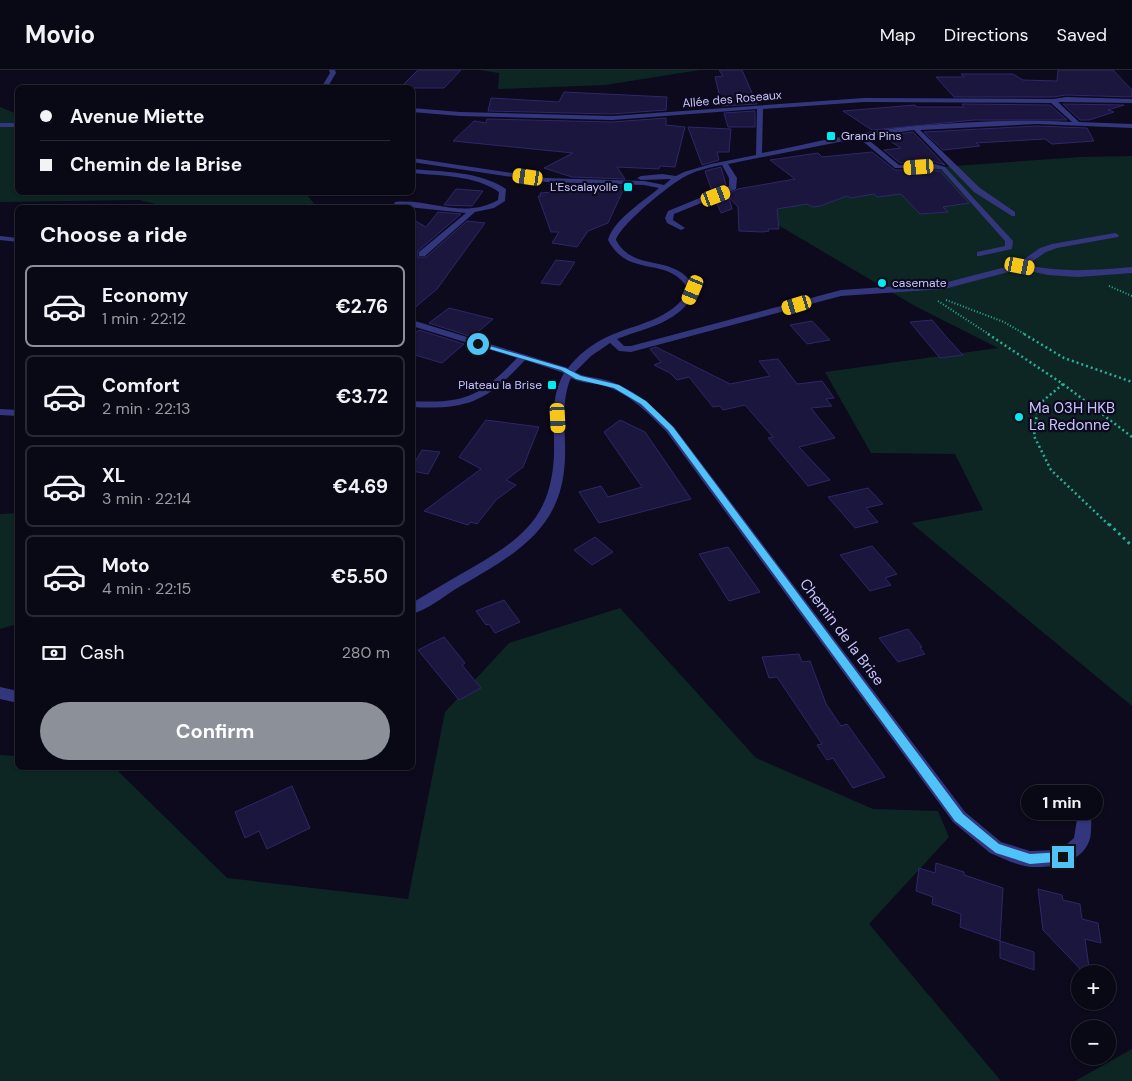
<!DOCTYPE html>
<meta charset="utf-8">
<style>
body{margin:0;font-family:"DM Sans",sans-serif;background:#171622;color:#f1f3f6;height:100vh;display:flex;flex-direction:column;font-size:19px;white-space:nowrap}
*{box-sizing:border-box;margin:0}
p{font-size:16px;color:#999aa0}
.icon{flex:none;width:28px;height:28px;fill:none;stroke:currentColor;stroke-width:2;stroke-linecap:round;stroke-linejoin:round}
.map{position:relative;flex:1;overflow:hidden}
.panel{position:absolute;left:15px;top:135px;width:400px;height:565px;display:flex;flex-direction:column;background:#090815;border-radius:8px;box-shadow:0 1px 4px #0004,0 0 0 1px #292934}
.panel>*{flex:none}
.banner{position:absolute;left:15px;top:15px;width:400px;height:110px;border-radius:8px;box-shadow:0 1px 4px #0004,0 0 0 1px #292934;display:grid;align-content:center;height:110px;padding:0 25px;background:#090815}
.controls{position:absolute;left:1071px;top:895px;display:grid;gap:10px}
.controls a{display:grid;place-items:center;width:45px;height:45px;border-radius:50%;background:#090815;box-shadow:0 1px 4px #0004,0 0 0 1px #292934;font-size:25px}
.end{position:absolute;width:22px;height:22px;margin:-11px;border:6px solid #4fc3f7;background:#111;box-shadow:0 0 0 2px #111}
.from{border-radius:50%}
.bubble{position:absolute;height:35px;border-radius:18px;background:#090815;box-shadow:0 1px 4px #0004,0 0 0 1px #292934;font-size:16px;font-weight:700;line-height:35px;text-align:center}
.car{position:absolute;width:15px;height:30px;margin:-15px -8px;border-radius:6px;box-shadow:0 0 4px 1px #0007;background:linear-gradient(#f5c518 24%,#345 0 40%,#f5c518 0 76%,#345 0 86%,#f5c518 0)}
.banner b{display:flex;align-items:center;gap:18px;height:48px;font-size:19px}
.banner b+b{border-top:1px solid #292934}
.banner i{width:12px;height:12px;background:#f1f3f6}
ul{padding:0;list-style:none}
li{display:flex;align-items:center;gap:15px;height:82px;margin:0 10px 8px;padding:0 15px;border:2px solid #292934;border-radius:8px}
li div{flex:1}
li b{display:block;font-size:19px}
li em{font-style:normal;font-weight:700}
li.current{border-color:#8c9099}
li>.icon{width:45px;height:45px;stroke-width:1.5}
h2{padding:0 25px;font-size:22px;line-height:60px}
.pay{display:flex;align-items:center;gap:12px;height:55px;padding:0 25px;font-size:19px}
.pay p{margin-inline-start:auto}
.cta{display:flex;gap:10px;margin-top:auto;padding:10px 25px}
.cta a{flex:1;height:58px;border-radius:30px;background:#8c9099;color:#fff;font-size:20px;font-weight:700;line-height:58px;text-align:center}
header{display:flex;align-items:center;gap:30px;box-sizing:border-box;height:70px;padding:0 25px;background:#090815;border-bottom:1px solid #292934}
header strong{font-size:24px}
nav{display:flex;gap:28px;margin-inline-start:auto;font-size:18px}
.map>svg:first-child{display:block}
.green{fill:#0d2623}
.building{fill:#1a163d;stroke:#2e276a}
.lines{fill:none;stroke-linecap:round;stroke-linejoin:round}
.path-far2{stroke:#28b09d;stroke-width:2;stroke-dasharray:1 2;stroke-linecap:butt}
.path-far1{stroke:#28b09d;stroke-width:2.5;stroke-dasharray:2 3;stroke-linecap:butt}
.path{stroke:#28b09d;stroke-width:3;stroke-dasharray:2.5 4;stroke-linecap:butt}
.minor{fill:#33367d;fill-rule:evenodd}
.route{fill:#4fc3f7}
.poi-dot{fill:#00ecf0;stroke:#0c0a1c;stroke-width:2}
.labels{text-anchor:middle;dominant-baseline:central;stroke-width:4.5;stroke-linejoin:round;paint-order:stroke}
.far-street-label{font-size:12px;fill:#c7c5ff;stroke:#0c0a1c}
.far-poi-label{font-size:12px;fill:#c7c5ff;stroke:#0c0a1c;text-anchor:start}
.poi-label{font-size:15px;fill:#c7c5ff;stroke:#0c0a1c;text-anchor:start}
.street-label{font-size:15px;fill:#c7c5ff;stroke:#0c0a1c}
</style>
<header>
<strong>Movio</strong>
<nav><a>Map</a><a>Directions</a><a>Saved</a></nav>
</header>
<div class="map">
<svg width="1132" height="1011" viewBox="0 0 1132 1011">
<rect width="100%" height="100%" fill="#0c0a1c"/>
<!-- green -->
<path class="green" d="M479,0H700L605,15L498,19L499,3Z
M0,37L17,44L18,122H305L315,135L313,138H172L139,130L0,132Z
M1132,86V636L911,453L983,440L955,384L871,383L825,302L998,278L915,236L751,139L827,105L1081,87Z
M17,443V554L0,559V444Z
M620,538L756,688L873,739L938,741L949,767L869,854L1001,1011H0V685L17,686L18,698H115L227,808L408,829L445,642L509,573Z
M1132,979V1011H1075Z"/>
<!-- building -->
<path class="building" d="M418,0H461L444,18H400Z
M719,0H742L757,34L722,36L715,7L723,6Z
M1058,0H1113L1132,20V27L1066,25L1053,27H954L936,7H964L961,4H1013L1023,10L1057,11Z
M564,22L667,27L666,40L612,44L488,41L491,28L559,32Z
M962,34L1050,35L1067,50H974L872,60L843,41L915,35L917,37H964Z
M1063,34L1124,35L1108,40L1114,42L1089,50H1080Z
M755,41V57H728L724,43Z
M666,48V55L685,57L675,97L660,96L659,99L617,97L625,109L572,107L544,98L573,83L453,71L474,51L486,53L487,49L612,52Z
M1037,56L1087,58L1094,71L1052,74L1045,69L976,73L980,76L943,80L924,62Z
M688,57L731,59L729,82H717L719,90L702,95Z
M913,62L945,95L935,92L900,93L884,80L901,78L882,66Z
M872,82L895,100L940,101L969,133L943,137L948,142L920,144L901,124L877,127L874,124L851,128L847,126L820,136L813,137L807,134L777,139L779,159H768L769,161L763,162L739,161L738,137L729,127L732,139L721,143L715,129L738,119L795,109L770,90L818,83L822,87Z
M721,97L726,115L712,121L705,101Z
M599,116H625L608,153L588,161L577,177L552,173L559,162H551L538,126H541L540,123L608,118Z
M456,119L483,121L472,136L444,135Z
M438,142L461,144L418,181V187H426L467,151L485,153L437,219L412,240V149L426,157Z
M556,190L575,192L560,215L541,213Z
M449,238L493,249L472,267L429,253Z
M932,250L949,270L963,285L940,288L910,252Z
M812,251L830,270L807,274L790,255Z
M419,260L464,274L442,293L412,284V265Z
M656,277L730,314L770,306L759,291L778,289L797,314L822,311L834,328L826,329L832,336L811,338L835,368L799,377L830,410L808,416L768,368L773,367L745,335L723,340L720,336L713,337L689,307L677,310L670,303L654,295L661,292L650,279Z
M486,350L539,357L523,397L506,410L516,415L496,430L477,454L471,452L468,455L424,441L481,399L459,387Z
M620,350L645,362L691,429L599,453L579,422L601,416L608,427L642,417L604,362Z
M422,380L440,382L428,404L412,401V397Z
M868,418L883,434L866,438L878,452L855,458L828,427Z
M595,467L613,482L592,495L574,480Z
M872,476L897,504L885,508L891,515L870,521L840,485Z
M728,477L760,522L729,531L699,484Z
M504,530L520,552L495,563L489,554L486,555L476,541Z
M908,559L922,577L920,578L925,584L898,592L879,568Z
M444,567L465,593L462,595L481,618L459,630L418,580Z
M799,584L802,592L810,591L826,634L841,656L847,654L885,707L853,718L833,688L827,690L817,675L822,674L777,607L769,608L762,587Z
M292,716L310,758L267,779L259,761L245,768L235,742Z
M936,793L964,802V805L1003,818L1000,871L960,857L961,844L932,834L933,827L916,821L919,798L935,803Z
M1038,819L1062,825L1063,830L1080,834L1082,849L1098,853L1101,873L1085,869L1090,904H1085L1043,860Z
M1000,871L1034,882V900L1000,888Z"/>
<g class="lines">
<!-- path-far2 -->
<path class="path-far2" d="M1109,216L1132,226
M946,230L1004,252L1026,265
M938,231L990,265"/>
<!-- path-far1 -->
<path class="path-far1" d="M988,264L1063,314L1132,367
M1024,264L1064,288L1132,312
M1063,314L1038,335L1034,366L1051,400L1110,456"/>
<!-- path -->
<path class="path" d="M1109,454L1132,476"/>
<!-- minor -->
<path class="minor" d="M329,0H335L336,3L327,18H321L330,3Z
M1066,27L1132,29V33L1058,32L1079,52L1132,54V58L1037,54L920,60L980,118L1015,142V146H1012L974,122L914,60L865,67L899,95L935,94L945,97L1013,171L1012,179L980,186H977V182L1005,176V171L941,99L895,98L859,68L728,94L737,108L736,119L674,144L673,150L685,158L681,160L667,153L665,148L668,141L729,116V108L722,95C711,97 698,100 688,105C672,112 620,155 616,170C635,205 674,180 697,220C678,254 650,256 617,269L624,276H631L841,220L944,213L1017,194L1040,178L1052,174L1115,163L1119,165L1118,167L1057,178L1046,182L1027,195C1063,203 1096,200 1132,197V203L1078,207L1048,205L1020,199L944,219L841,226L631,282L619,281L610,273L591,286L575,302C586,308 598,307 609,311C636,320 654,338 674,357L965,742L1001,772L1030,781L1060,780L1074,768L1078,743L1084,741L1090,743C1092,749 1091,755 1091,762C1089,791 1056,798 1031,797C1018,796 1002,788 990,783L953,752L666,361C647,342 629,323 602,315C592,313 581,313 571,308L570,310C559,339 568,370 564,401C557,464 508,488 459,517C444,526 429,539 412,544V533C433,520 454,508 475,496C524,467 551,446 554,385C555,357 549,329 564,303L525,290C487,331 468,340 412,337V331C465,334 481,326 517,288L412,256V250L568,298C578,285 592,274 607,267C637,253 671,251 689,220C668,184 629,210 608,170C614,149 643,132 659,118L644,115L546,112L412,92V88L546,108L644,111L664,115L671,109L641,110L637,108L641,106L662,104L676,106L684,102L711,94L756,85L757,39L612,50L460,46L412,42V38L460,42L612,46L864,28L1053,29ZM864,32L1051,33L1072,52C1020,49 967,52 916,56C864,60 813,73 762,83L763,39Z
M0,53H18V57H0Z
M412,99C443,102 479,101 506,119L505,131L494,138L475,142L425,186H419V182L466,143L398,136L394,134L395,132C429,128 463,150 498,130L499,122C475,105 441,106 412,103Z
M0,166L18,168V172L0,170Z
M0,339L18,340V346L0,345Z
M0,617L18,621V633L0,629Z"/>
</g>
<!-- route -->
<path class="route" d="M476,272L565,298L581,306L619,315L646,331L673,357L963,744L999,774L1030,784L1063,782L1067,784L1069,787L1067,791L1030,794L996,783L955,751L668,360L641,334L614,318L576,309L561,300L476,275Z"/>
<!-- markers -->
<g class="poi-dot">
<rect x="826" y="61" width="10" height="10" rx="2.5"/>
<rect x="623" y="112" width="10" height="10" rx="2.5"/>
<circle cx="882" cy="213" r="5"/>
<rect x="547" y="310" width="10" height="10" rx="2.5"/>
<circle cx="1019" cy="347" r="5"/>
</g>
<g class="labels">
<!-- far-street labels -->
<g class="far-street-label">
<text transform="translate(732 29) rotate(-5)">Allée des Roseaux</text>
</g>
<!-- far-poi labels -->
<g class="far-poi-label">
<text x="841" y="66">Grand Pins</text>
<text x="618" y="117" text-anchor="end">L'Escalayolle</text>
<text x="892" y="213">casemate</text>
<text x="542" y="315" text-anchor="end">Plateau la Brise</text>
</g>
<!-- poi labels -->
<g class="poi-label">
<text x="1029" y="338">Ma 03H HKB<tspan x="1029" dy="17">La Redonne</tspan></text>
</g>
<!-- street labels -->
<g class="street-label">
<text transform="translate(842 562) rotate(53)">Chemin de la Brise</text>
</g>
</g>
</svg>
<div class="controls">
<a>+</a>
<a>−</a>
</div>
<i class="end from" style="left:478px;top:274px"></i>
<i class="end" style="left:1063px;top:787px"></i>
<div class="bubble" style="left:1021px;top:715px;width:82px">1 min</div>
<i class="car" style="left:919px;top:97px;rotate:266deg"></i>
<i class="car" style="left:528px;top:107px;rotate:278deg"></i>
<i class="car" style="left:716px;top:126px;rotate:69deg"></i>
<i class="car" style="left:1020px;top:196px;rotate:101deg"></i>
<i class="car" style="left:693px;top:220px;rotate:203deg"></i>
<i class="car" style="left:797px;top:235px;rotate:253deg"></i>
<i class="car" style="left:558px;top:348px;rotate:177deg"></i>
<div class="banner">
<b><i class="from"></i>Avenue Miette</b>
<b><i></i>Chemin de la Brise</b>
</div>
<section class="panel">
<h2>Choose a ride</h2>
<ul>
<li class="current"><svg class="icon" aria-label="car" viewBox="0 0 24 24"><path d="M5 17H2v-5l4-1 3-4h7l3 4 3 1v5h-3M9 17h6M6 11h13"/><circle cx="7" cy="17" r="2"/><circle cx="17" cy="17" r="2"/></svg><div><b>Economy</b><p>1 min · 22:12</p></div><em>€2.76</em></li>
<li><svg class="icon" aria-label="car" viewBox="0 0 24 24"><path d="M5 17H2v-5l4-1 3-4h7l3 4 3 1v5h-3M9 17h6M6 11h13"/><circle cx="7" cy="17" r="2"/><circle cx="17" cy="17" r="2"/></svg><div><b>Comfort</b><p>2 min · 22:13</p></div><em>€3.72</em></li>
<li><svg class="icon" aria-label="car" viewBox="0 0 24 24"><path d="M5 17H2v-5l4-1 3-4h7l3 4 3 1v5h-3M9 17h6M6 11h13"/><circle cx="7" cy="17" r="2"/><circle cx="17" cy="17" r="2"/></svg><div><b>XL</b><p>3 min · 22:14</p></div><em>€4.69</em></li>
<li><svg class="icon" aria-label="car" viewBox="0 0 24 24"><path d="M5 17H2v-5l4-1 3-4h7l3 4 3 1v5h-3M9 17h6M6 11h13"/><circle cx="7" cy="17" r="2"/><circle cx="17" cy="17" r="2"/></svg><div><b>Moto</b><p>4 min · 22:15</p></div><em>€5.50</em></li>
</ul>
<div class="pay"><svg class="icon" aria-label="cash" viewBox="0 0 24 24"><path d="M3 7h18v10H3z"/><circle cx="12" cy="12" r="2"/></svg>Cash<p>280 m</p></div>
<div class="cta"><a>Confirm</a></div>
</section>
</div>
